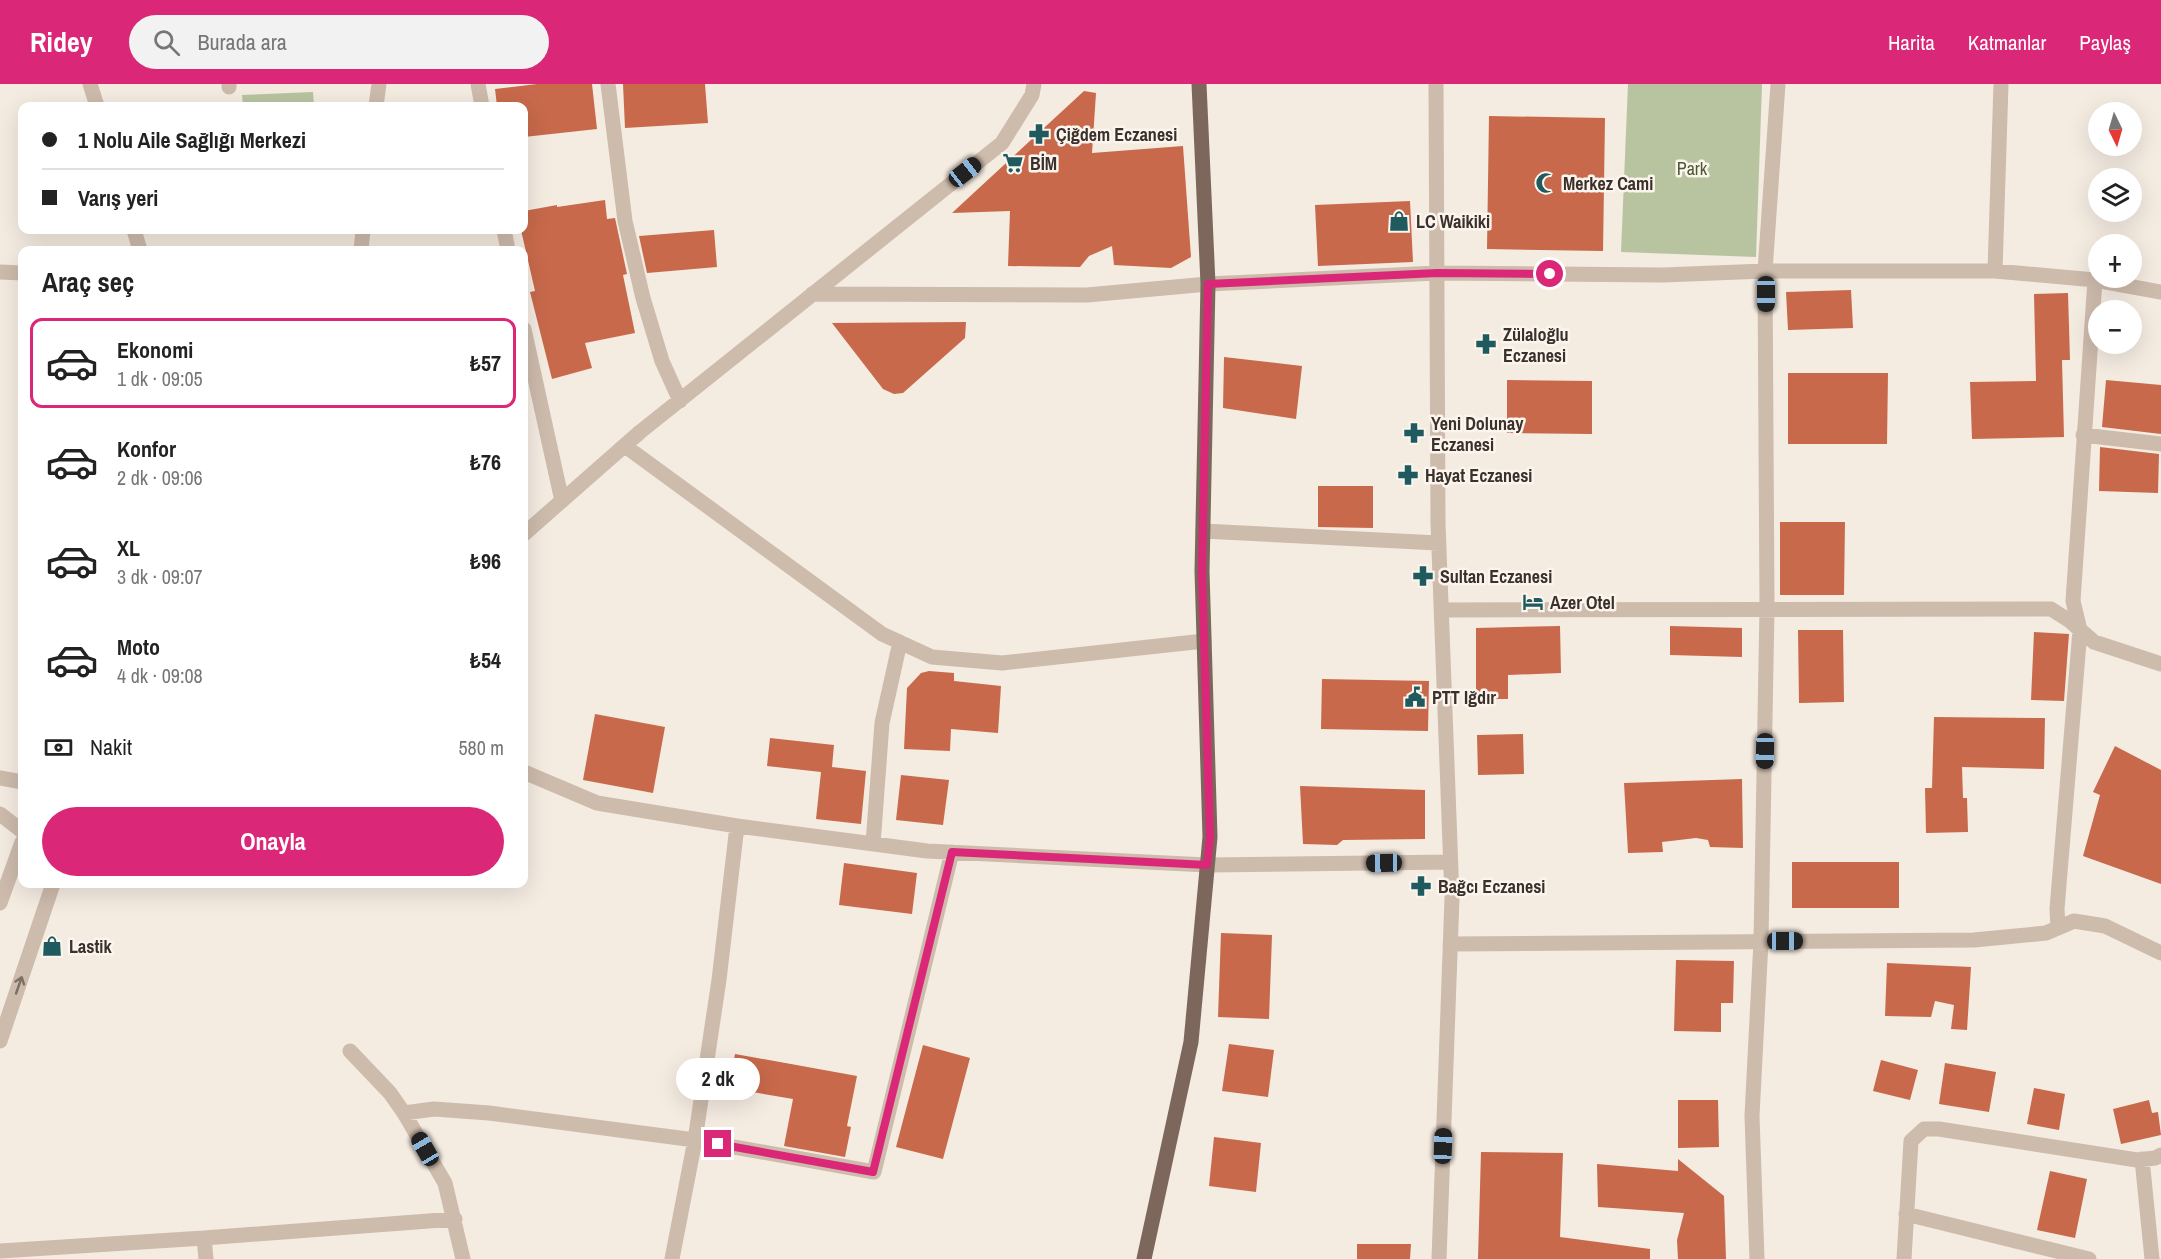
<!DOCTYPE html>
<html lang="tr">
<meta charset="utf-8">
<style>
body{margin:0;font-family:"Archivo Narrow",sans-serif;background:#f2f2f2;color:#222;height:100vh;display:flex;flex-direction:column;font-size:22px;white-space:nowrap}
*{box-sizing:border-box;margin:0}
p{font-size:20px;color:#767676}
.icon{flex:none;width:33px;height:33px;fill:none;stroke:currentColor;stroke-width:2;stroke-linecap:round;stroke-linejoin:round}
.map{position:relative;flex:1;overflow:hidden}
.drawer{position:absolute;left:18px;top:162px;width:510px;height:642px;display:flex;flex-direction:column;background:#fff;border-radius:12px;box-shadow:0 6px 24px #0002}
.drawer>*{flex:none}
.banner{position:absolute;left:18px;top:18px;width:510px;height:132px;border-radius:12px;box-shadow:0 6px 24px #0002;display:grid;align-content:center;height:132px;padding:0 24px;background:#fff}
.needle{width:39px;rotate:175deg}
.controls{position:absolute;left:2088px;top:18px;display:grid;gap:12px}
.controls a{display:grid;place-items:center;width:54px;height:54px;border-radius:50%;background:#fff;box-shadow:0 6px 24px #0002;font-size:30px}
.end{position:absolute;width:27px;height:27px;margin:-14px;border:8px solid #db2777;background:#fff;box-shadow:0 0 0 3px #fff}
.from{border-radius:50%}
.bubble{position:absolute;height:42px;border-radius:21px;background:#fff;box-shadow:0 6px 24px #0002;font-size:20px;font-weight:700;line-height:42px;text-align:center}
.car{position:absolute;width:18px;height:36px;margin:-18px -9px;border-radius:8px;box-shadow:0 0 4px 2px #0007;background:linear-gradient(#222 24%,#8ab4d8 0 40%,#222 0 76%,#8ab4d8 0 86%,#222 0)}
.banner b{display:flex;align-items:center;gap:21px;height:57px;font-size:22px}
.banner b+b{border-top:2px solid #e0e0e0}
.banner i{width:15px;height:15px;background:#222}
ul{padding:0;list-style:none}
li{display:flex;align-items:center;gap:18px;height:90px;margin:0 12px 9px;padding:0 12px;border:3px solid transparent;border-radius:12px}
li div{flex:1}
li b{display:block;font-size:22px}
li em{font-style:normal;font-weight:700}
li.on{border-color:#db2777}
li>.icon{width:54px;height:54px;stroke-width:1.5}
h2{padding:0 24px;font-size:27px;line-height:72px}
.pay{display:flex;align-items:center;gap:15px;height:66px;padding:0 24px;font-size:22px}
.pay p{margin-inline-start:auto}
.action{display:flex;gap:12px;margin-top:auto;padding:12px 24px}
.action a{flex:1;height:69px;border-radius:36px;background:#db2777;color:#fff;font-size:24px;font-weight:700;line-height:69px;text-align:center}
header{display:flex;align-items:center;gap:36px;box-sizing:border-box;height:84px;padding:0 30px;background:#db2777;color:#fff}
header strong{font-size:28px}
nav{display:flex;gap:33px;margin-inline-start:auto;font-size:21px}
.search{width:420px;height:54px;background:#f2f2f2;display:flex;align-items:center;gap:15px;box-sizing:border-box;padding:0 21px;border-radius:33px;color:#767676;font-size:22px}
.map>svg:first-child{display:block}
.green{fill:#b8c4a0}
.building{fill:#c8694b}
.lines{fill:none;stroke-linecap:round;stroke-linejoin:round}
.minor{stroke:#cdbbac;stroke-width:15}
.major{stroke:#7d675c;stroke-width:15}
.oneway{stroke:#7d6f65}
.route{stroke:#db2777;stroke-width:8}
.labels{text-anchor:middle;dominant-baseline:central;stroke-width:5;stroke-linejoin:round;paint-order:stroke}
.poi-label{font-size:18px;font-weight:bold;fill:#3b302b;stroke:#fbf5ee;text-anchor:start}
.park-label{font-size:18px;fill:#4a5a2e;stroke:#fbf5ee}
</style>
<header>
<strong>Ridey</strong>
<div class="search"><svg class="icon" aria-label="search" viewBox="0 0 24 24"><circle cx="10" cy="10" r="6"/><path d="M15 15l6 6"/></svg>Burada ara</div>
<nav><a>Harita</a><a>Katmanlar</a><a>Paylaş</a></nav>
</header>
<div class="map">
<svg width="2161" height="1175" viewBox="0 0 2161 1175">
<rect width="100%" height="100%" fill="#f4ebe1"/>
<!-- green -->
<path class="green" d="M1628,0H1762L1756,173L1621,168Z
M313,8L314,22H243L242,11Z"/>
<!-- building -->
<path class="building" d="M537,0H592L597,45L524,53V22H497L495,5Z
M623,0H705L708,39L625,44Z
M1084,7L1096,9L1092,69L1183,62L1191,173L1171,184L1114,181L1112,162L1089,172L1080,183L1008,182L1010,127L952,129Z
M1489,32L1605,34L1603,167L1487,165Z
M605,116L607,135L615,134L627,190L623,191L635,249L585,259L592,284L552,295L530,208L535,207L521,146H524V127L557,121V123Z
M1410,117L1413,178L1318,182L1315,121Z
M714,146L717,183L647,189L639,152Z
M1851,206L1853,244L1788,246L1786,208Z
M2068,209L2070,276H2062L2064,353L1972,355L1970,298L2036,297L2034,210Z
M966,238L965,254L903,309L894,310L883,305L832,239Z
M1224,273L1302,282L1296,335L1223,324Z
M1788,289H1888L1887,360H1788Z
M1507,296L1592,297V350L1507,349Z
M2106,296L2161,301V350L2102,343Z
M2100,363L2159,370L2158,409L2099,407Z
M1318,402H1373V444L1318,443Z
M1780,438H1845L1844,511H1780Z
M1560,542L1561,589L1508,591V615H1476V544Z
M1670,542L1742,544V573L1670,571Z
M1798,546H1843L1844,618L1799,619Z
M2034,548L2069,550L2064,617L2031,616Z
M929,587L954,589V597L1001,602L998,649L951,645L950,667L904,665L907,604L921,589Z
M1322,595L1429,597L1428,647L1321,645Z
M595,630L665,643L653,709L583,696Z
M1934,633L2045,634L2044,685L1962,683L1963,714H1967L1968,748L1926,749L1925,704H1932Z
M1523,650L1524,690L1478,691L1477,651Z
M770,654L834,661L832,683L866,687L861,740L816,735L821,688L767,682Z
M2115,662L2161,686V800L2083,772L2100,711L2093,708Z
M901,691L949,696L943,741L896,736Z
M1742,695L1743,764L1710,763L1708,756L1696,754L1662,758L1663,768L1628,769L1624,699Z
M1300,702L1425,706V755L1343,756L1337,761L1303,760Z
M1792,778H1899V824H1792Z
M844,779L917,789L912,830L839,821Z
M1221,849L1272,851L1269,935L1218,933Z
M1676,876L1734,877L1733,919H1721V948L1674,947Z
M1887,879L1971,883L1967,946L1951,945L1954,921L1935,917L1931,933L1885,932Z
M1229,960L1274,966L1268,1013L1222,1007Z
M923,961L970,974L943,1075L896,1063Z
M735,970L857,992L847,1042L851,1043L845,1073L784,1062L793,1015L729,1004Z
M1881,976L1918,986L1910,1016L1873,1007Z
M1945,979L1996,988L1989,1028L1939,1020Z
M2034,1004L2065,1010L2059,1046L2027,1040Z
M1678,1016H1718L1719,1063L1678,1064Z
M2149,1016L2152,1029L2158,1028L2161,1051L2121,1060L2113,1025Z
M1214,1053L1261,1059L1256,1108L1209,1102Z
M1481,1068L1563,1069L1560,1153L1650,1165V1175H1478Z
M1678,1075L1724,1112L1726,1175H1678L1677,1156L1684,1129L1598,1123L1597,1080L1678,1087Z
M2050,1087L2087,1095L2075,1154L2037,1146Z
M1357,1160H1411L1410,1175H1357Z"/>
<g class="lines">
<!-- minor -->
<path class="minor" d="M90,0L97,22
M229,0V3
M478,0L482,22
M608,0L625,137L643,214L662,277L680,317
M1436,0L1438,439L1452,814L1439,1175
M376,22L379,0
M134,146L140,166
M504,146L508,166
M361,166L363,146
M1995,187L2001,0
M0,188L22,189
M812,210L1087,211L1208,200L1437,189L1663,191L1765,187H1995L2095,196L2161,208
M524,245L562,417
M2083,351L2161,360
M625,362L882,550L932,573L1002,579L1204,557
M1203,447L1438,459
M524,450L640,348L1002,59L1032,11L1034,0
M1441,526L2051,525L2070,537L2094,558L2161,580
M524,688L597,719L737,742L927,767L1207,781L1450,778
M0,694L22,698
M0,730L22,747
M873,760L882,639L900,558
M0,819L22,758
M2058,844L2057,825L2080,546L2073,517L2095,196
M1450,860L1974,856L2046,849L2074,837L2105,842L2161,869
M0,957L53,800
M350,967L390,1009L404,1029L445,1099L463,1175
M404,1029L434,1025L489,1029L695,1056L874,1088L952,768
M2142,1075L2152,1175
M1906,1130L2089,1175
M204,1154L206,1175
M0,1167L204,1154L455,1135
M672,1175L695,1056L719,896L737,742
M1757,1175L1752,1032L1761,857L1767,524L1765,187L1778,0
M1904,1175L1911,1057L1924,1045H1939L2137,1076L2155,1074L2161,1071"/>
<!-- major -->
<path class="major" d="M1144,1175L1191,958L1210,753L1202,487L1208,200L1199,0"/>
</g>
<!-- one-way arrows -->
<defs><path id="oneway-shaft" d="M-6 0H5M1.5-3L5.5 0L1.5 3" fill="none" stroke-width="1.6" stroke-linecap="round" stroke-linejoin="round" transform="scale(1.5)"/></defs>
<use class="oneway" href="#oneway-shaft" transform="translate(19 901) rotate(-71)"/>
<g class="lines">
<!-- route -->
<path class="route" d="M718,1060L873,1088L952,768L1207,781L1210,753L1202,487L1208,200L1437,189L1550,190"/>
</g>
<!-- icons -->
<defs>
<g id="pharmacy-bare" transform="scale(1.62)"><path d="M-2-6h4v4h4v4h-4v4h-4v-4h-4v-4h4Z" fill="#1f5a5e" stroke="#fbf5ee" stroke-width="2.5" paint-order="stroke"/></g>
<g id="supermarket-bare" transform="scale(1.62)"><path d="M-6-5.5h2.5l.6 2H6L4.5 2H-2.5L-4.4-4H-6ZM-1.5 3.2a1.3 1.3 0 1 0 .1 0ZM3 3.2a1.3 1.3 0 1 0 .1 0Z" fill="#1f5a5e" stroke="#fbf5ee" stroke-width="2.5" paint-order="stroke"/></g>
<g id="mosque-bare" transform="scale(1.62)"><path d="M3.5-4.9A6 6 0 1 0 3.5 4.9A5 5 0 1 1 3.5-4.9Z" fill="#1f5a5e" stroke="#fbf5ee" stroke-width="2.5" paint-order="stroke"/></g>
<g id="shop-bare" transform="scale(1.62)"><path d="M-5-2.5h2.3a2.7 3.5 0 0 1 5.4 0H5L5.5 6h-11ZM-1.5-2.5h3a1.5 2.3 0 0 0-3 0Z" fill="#1f5a5e" stroke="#fbf5ee" stroke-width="2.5" paint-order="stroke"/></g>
<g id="hotel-bare" transform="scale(1.62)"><path d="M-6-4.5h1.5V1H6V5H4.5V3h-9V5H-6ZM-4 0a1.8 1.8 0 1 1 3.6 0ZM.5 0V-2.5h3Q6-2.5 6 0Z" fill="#1f5a5e" stroke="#fbf5ee" stroke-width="2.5" paint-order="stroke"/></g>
<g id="civic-bare" transform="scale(1.62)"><path d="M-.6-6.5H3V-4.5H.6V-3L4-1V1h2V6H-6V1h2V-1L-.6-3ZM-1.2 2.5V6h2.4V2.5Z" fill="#1f5a5e" stroke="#fbf5ee" stroke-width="2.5" paint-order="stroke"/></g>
</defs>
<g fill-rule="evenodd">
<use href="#pharmacy-bare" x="1039" y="50"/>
<use href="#supermarket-bare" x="1013" y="79"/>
<use href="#mosque-bare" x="1546" y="99"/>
<use href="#shop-bare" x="1399" y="137"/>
<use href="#pharmacy-bare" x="1486" y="260"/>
<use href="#pharmacy-bare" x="1414" y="349"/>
<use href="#pharmacy-bare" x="1408" y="391"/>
<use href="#pharmacy-bare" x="1423" y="492"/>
<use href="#hotel-bare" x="1533" y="518"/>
<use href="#civic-bare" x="1415" y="613"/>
<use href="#pharmacy-bare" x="1421" y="802"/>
<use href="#shop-bare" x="52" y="862"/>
</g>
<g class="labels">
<!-- poi labels -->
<g class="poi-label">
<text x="1056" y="50">Çiğdem Eczanesi</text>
<text x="1030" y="79">BİM</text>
<text x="1563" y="99">Merkez Cami</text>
<text x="1416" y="137">LC Waikiki</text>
<text x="1503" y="250">Zülaloğlu<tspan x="1503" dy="21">Eczanesi</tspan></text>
<text x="1431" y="339">Yeni Dolunay<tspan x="1431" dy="21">Eczanesi</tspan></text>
<text x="1425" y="391">Hayat Eczanesi</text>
<text x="1440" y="492">Sultan Eczanesi</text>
<text x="1550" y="518">Azer Otel</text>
<text x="1432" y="613">PTT Iğdır</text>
<text x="1438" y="802">Bağcı Eczanesi</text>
<text x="69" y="862">Lastik</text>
</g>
<!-- park labels -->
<g class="park-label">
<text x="1692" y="84">Park</text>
</g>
</g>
</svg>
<div class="controls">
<a><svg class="needle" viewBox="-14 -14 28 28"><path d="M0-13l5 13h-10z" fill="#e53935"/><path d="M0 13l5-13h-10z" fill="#767676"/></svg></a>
<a><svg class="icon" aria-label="layers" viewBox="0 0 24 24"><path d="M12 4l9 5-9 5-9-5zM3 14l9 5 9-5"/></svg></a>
<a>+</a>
<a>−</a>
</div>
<i class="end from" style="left:1550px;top:190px"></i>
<i class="end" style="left:718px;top:1060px"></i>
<div class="bubble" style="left:676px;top:974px;width:84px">2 dk</div>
<i class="car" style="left:965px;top:88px;rotate:52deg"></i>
<i class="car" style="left:1766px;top:210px;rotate:180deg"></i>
<i class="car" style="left:1765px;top:667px;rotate:181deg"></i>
<i class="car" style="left:1384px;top:779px;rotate:269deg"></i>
<i class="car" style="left:1785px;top:857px;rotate:90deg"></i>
<i class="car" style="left:1443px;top:1062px;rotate:2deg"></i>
<i class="car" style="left:425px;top:1065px;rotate:330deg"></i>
<div class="banner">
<b><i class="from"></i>1 Nolu Aile Sağlığı Merkezi</b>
<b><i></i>Varış yeri</b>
</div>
<section class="drawer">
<h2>Araç seç</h2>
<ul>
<li class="on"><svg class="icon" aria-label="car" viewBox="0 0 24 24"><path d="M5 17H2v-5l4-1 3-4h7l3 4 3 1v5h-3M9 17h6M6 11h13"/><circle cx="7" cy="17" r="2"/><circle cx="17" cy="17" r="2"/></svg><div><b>Ekonomi</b><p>1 dk · 09:05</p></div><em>₺57</em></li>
<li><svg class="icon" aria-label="car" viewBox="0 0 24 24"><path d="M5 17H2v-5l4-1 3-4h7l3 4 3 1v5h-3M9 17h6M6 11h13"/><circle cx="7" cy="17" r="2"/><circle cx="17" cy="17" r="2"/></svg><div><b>Konfor</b><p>2 dk · 09:06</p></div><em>₺76</em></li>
<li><svg class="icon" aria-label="car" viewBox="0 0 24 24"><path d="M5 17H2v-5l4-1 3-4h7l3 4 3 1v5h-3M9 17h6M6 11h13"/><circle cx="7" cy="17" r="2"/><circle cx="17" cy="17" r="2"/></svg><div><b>XL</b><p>3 dk · 09:07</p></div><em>₺96</em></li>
<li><svg class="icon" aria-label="car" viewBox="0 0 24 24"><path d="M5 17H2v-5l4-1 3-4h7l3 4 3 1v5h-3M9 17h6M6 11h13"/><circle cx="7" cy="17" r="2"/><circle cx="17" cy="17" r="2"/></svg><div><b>Moto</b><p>4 dk · 09:08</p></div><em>₺54</em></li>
</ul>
<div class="pay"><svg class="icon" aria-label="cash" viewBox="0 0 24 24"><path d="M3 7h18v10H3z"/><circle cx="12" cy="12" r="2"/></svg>Nakit<p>580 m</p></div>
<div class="action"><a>Onayla</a></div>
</section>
</div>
